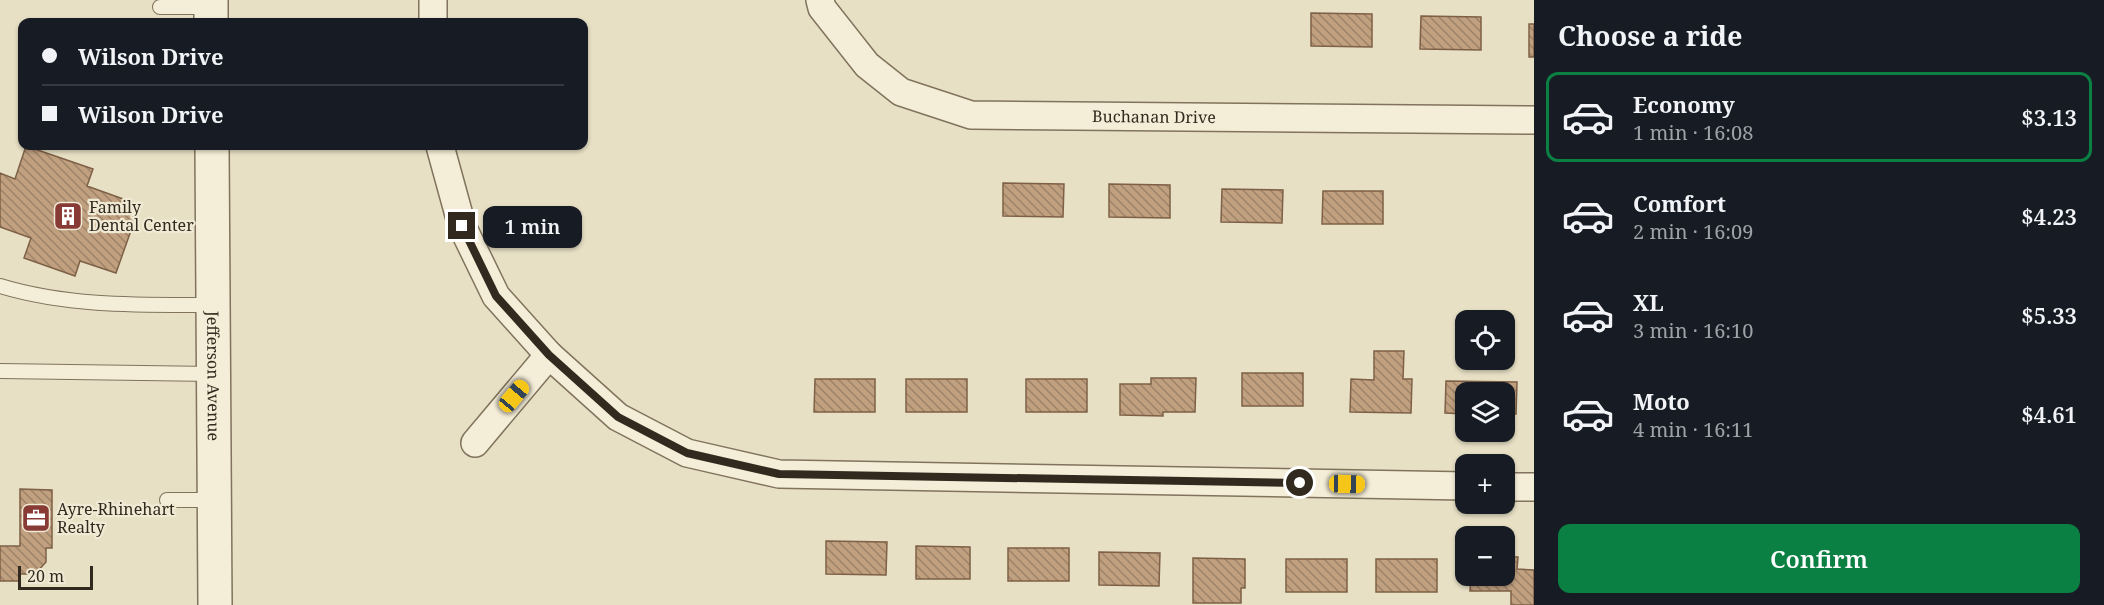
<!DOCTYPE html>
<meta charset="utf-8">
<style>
body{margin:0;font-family:"Noto Serif",serif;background:#242831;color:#f1f3f6;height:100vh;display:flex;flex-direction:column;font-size:22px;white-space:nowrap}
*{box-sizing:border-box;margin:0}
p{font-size:20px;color:#9ea1a6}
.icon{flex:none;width:33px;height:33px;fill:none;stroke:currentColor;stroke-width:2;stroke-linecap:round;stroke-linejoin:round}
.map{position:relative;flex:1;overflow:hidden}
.sheet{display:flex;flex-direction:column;background:#171b24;width:570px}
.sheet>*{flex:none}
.hud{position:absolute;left:18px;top:18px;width:570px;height:132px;border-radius:12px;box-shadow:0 2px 4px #0004;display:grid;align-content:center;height:132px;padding:0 24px;background:#171b24}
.controls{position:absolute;left:1455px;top:310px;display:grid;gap:12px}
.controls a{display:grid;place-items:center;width:60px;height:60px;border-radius:12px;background:#171b24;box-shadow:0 2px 4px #0004;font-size:30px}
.scale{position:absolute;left:18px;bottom:15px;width:75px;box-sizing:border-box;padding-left:6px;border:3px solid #332a1f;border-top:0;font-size:16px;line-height:21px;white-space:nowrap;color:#332a1f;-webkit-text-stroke:4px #f0ead4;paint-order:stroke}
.end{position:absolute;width:27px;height:27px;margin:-14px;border:8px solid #332a1f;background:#fff;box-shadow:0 0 0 3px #fff}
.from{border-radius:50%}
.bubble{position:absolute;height:42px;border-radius:12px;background:#171b24;box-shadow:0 2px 4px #0004;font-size:20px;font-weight:600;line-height:42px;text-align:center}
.car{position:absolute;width:18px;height:36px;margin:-18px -9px;border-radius:8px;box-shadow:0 0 4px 2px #0007;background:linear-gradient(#f5c518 24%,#345 0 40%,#f5c518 0 76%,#345 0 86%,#f5c518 0)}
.hud b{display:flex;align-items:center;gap:21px;height:57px;font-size:22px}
.hud b+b{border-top:2px solid #363941}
.hud i{width:15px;height:15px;background:#f1f3f6}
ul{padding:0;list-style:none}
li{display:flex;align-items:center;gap:18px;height:90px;margin:0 12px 9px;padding:0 12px;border:3px solid transparent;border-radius:12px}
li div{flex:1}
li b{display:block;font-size:22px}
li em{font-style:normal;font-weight:600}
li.selected{border-color:#0b8043}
li>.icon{width:54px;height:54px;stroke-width:1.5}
h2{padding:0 24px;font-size:27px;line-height:72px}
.button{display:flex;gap:12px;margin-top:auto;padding:12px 24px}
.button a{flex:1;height:69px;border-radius:12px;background:#0b8043;color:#fff;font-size:24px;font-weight:600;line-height:69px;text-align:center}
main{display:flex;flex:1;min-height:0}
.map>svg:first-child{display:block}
.building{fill:url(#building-back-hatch);stroke:#7d6046;stroke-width:1.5}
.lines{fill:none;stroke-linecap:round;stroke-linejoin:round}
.service-casing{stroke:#81735d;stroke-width:16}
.minor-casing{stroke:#81735d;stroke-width:30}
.tertiary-casing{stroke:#81735d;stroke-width:36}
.service{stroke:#f4edd7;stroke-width:14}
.minor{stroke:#f4edd7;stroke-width:27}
.tertiary{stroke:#f4edd7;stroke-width:33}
.route{stroke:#332a1f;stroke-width:8}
.labels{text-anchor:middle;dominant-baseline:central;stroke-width:4.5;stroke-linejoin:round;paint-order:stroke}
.street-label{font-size:16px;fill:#332a1f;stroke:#f0ead4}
.poi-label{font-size:16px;fill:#332a1f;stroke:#f0ead4;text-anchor:start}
</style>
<main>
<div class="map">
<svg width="1534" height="605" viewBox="0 0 1534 605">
<defs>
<pattern id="building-back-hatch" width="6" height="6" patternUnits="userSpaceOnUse" patternTransform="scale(1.5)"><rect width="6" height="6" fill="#c1a080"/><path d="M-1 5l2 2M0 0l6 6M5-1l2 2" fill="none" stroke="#9d8368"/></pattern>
</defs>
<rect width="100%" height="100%" fill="#e8e0c5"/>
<!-- building -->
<path class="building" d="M1311,13L1372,14V47L1311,46Z
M1421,16L1481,17V50L1420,49Z
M1529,24H1534V57H1529Z
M26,146L93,169L87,186L140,205L116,273L80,261L75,276L24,258L31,238L0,227V173L15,179Z
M1003,183L1064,184L1063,217L1003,216Z
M1109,184L1170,185V218L1109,217Z
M1222,189L1283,190L1282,223L1221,222Z
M1323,191H1383V224H1322Z
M1374,351H1404L1403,379H1412L1411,413L1350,412L1351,379L1374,380Z
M1242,373H1303V406H1242Z
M1151,378H1196L1195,412H1163V416L1120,415V384H1151Z
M815,379H875V412H814Z
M906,379H967V412H906Z
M1026,379H1087V412H1026Z
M1446,381L1517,382L1516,414H1504V393H1466V414L1445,413Z
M20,489L52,490V548H46V562L35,574H20V581H0V546H20Z
M826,541L887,542L886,575L826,574Z
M916,546L970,547V579H916Z
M1008,548H1069V581H1008Z
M1099,552L1160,553L1159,586L1099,585Z
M1504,557H1518L1517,569L1534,570V605H1511V591H1470L1471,576H1504Z
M1193,558L1245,559V588H1241V603H1193Z
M1286,559H1347V592H1286Z
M1376,559H1437V592H1376Z"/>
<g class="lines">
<!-- service casing -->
<g class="service-casing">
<path id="service" d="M160,7H211
M0,286C69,307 141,305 213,305
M0,371L213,374
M167,500H214"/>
</g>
<!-- minor casing -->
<g class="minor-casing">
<g id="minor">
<path d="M433,0V22"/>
<path id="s1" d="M820,0L822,8L867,65L901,92L971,115L1534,120"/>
<path d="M440,146L462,226L496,296L549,355L618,417L687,453L779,474L1466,486"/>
<path d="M475,443L549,355"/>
<path d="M1504,487H1534"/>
</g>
</g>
<!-- tertiary casing -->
<g class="tertiary-casing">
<g id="tertiary">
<path d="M211,0V22"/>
<path id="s2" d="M212,146L215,605"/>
</g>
</g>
<!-- service -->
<use href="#service" class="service"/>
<!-- minor -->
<use href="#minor" class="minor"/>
<!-- tertiary -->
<use href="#tertiary" class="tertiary"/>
</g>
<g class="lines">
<!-- route -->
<path class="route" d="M462,226L496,296L549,355L618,417L687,453L779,474L1300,483"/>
</g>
<!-- icons -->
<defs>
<g id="building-square" transform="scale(1.5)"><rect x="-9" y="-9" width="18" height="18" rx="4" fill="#883b35" stroke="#f0ead4"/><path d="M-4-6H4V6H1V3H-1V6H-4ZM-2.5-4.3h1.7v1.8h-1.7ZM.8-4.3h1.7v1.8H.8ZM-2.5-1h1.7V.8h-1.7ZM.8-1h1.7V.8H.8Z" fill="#fff"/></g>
<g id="office-square" transform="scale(1.5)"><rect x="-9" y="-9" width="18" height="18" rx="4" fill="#883b35" stroke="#f0ead4"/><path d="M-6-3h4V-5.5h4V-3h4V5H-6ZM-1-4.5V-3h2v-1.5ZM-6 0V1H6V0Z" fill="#fff"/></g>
</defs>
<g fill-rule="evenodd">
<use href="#building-square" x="68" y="216"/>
<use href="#office-square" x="36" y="518"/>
</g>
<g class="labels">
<!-- street labels -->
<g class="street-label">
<text stroke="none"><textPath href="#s1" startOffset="381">Buchanan Drive</textPath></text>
<text stroke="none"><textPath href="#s2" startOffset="230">Jefferson Avenue</textPath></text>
</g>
<!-- poi labels -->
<g class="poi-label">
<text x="89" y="207">Family<tspan x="89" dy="18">Dental Center</tspan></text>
<text x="57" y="509">Ayre-Rhinehart<tspan x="57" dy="18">Realty</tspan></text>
</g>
</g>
</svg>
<div class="controls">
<a><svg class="icon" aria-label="locate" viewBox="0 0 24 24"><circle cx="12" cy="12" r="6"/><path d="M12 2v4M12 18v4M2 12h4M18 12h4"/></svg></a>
<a><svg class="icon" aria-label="layers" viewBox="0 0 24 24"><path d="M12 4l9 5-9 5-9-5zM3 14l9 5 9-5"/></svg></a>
<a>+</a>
<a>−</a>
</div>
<div class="scale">20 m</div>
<i class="end from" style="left:1300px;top:483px"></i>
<i class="end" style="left:462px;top:226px"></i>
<div class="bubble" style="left:483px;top:206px;width:99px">1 min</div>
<i class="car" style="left:514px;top:396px;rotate:40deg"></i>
<i class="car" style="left:1347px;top:484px;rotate:91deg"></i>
<div class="hud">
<b><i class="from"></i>Wilson Drive</b>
<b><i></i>Wilson Drive</b>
</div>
</div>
<section class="sheet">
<h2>Choose a ride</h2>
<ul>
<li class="selected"><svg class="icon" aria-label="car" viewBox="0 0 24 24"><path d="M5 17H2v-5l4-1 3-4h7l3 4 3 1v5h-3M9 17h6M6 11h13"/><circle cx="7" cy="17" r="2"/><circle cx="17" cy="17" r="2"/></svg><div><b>Economy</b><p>1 min · 16:08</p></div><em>$3.13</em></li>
<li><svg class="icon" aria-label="car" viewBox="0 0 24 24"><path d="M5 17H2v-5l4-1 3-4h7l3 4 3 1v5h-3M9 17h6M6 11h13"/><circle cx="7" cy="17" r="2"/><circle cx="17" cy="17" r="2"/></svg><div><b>Comfort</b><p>2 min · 16:09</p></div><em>$4.23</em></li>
<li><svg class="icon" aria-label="car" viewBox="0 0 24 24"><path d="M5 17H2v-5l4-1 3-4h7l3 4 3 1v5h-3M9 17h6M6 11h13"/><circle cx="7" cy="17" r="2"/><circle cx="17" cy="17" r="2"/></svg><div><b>XL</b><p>3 min · 16:10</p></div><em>$5.33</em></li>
<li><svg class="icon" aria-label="car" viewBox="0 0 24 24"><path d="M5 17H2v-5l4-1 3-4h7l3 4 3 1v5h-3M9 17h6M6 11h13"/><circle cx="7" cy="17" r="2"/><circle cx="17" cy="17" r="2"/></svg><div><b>Moto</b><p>4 min · 16:11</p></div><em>$4.61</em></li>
</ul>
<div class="button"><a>Confirm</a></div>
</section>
</main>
